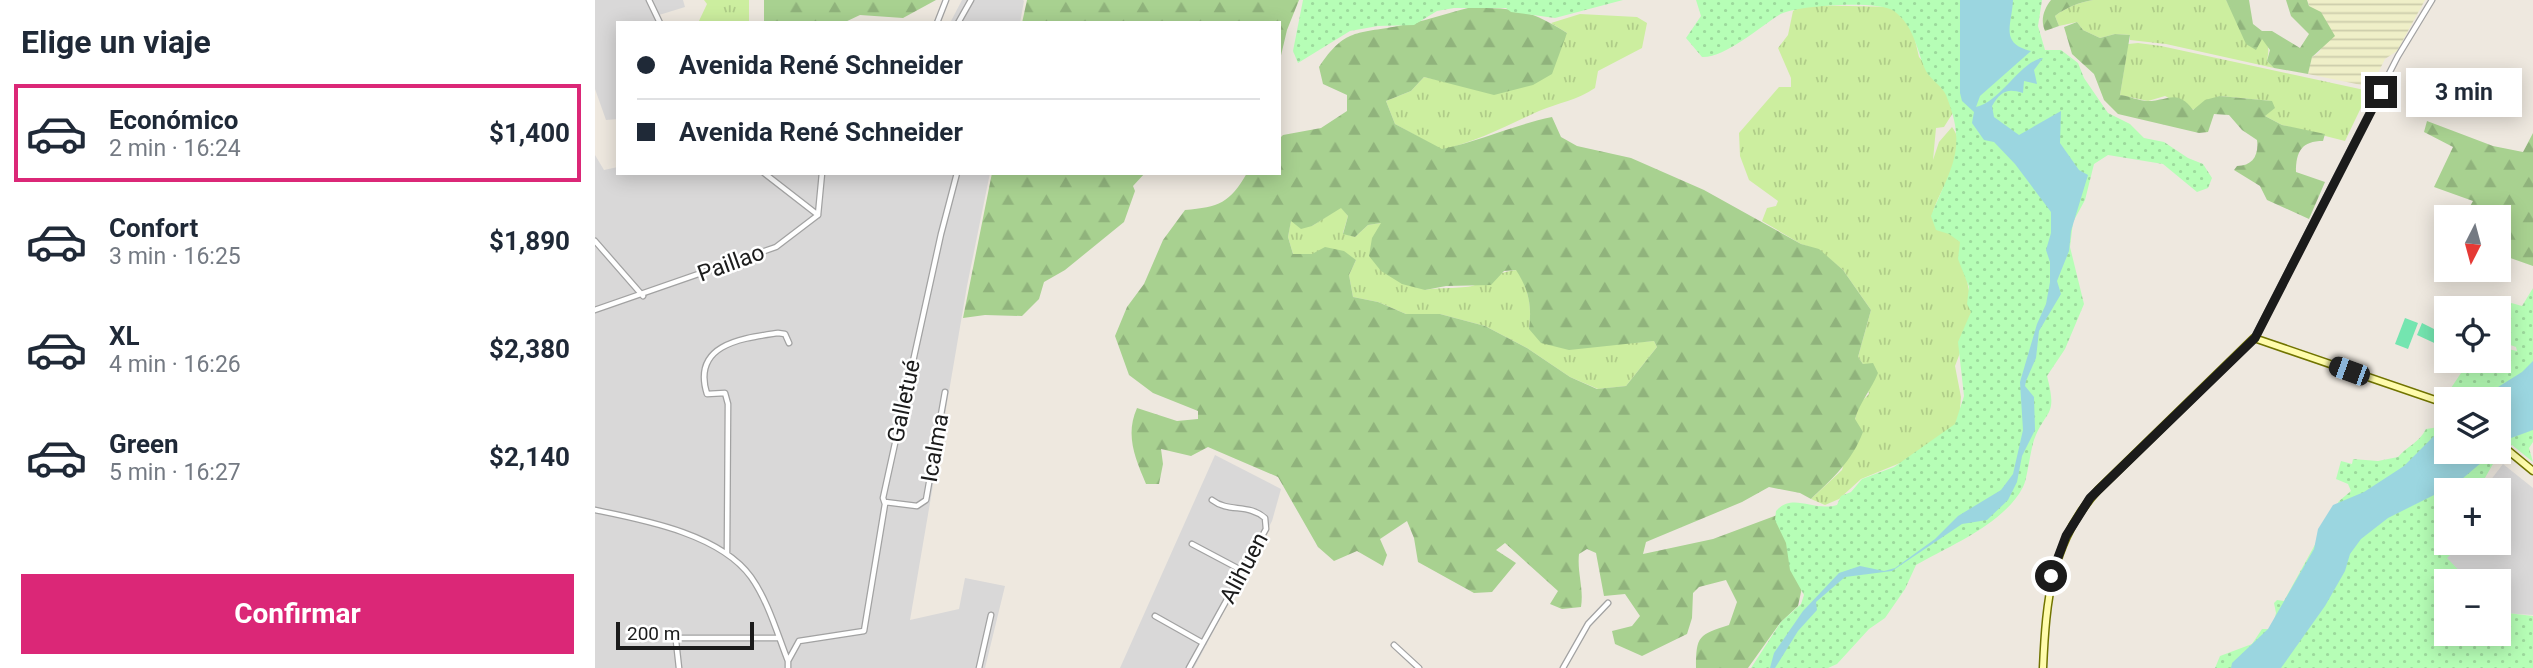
<!DOCTYPE html>
<html lang="es">
<meta charset="utf-8">
<style>
body{margin:0;font-family:Roboto,sans-serif;background:#f6f6f7;color:#1f2937;height:100vh;display:flex;flex-direction:column;font-size:26px;white-space:nowrap}
*{box-sizing:border-box;margin:0}
p{font-size:23px;color:#747a83}
.icon{flex:none;width:38px;height:38px;fill:none;stroke:currentColor;stroke-width:2;stroke-linecap:round;stroke-linejoin:round}
.map{position:relative;flex:1;overflow:hidden}
.drawer{display:flex;flex-direction:column;background:#fff;width:595px}
.drawer>*{flex:none}
.top-card{position:absolute;left:21px;top:21px;width:665px;height:154px;border-radius:0px;box-shadow:0 4px 18px #0003;display:grid;align-content:center;height:154px;padding:0 21px;background:#fff}
.needle{width:46px;rotate:186deg}
.tools{position:absolute;left:1839px;top:205px;display:grid;gap:14px}
.tools a{display:grid;place-items:center;width:77px;height:77px;border-radius:0px;background:#fff;box-shadow:0 4px 18px #0003;font-size:35px}
.scale{position:absolute;left:21px;bottom:18px;width:138px;box-sizing:border-box;padding-left:7px;border:4px solid #1b1b1b;border-top:0;font-size:19px;line-height:24px;white-space:nowrap;color:#1b1b1b;-webkit-text-stroke:5px #fff;paint-order:stroke}
.end{position:absolute;width:32px;height:32px;margin:-16px;border:9px solid #1b1b1b;background:#fff;box-shadow:0 0 0 4px #fff}
.from{border-radius:50%}
.bubble{position:absolute;height:49px;border-radius:0px;background:#fff;box-shadow:0 4px 18px #0003;font-size:23px;font-weight:700;line-height:49px;text-align:center}
.car{position:absolute;width:21px;height:42px;margin:-21px -10px;border-radius:9px;box-shadow:0 0 5px 2px #0007;background:linear-gradient(#222 24%,#8ab4d8 0 40%,#222 0 76%,#8ab4d8 0 86%,#222 0)}
.top-card b{display:flex;align-items:center;gap:24px;height:66px;font-size:26px}
.top-card b+b{border-top:2px solid #e0e1e3}
.top-card i{width:18px;height:18px;background:#1f2937}
ul{padding:0;list-style:none}
li{display:flex;align-items:center;gap:21px;height:98px;margin:0 14px 10px;padding:0 7px;border:4px solid transparent;border-radius:0px}
li div{flex:1}
li b{display:block;font-size:26px}
li em{font-style:normal;font-weight:700}
li.on{border-color:#db2777}
li>.icon{width:63px;height:63px;stroke-width:1.5}
h2{padding:0 21px;font-size:32px;line-height:84px}
.action{display:flex;gap:14px;margin-top:auto;padding:14px 21px}
.action a{flex:1;height:80px;border-radius:0px;background:#db2777;color:#fff;font-size:28px;font-weight:700;line-height:80px;text-align:center}
main{display:flex;flex:1;min-height:0}
.map>svg:first-child{display:block}
.residential{fill:#d9d8d8}
.farmland{fill:url(#farmland-rules)}
.grass{fill:url(#grass-tufts)}
.forest{fill:url(#forest-firs);fill-rule:evenodd}
.park{fill:url(#park-dots)}
.pitch{fill:#74e5b0}
.water{fill:#9bd6e0}
.lines{fill:none;stroke-linecap:round;stroke-linejoin:round}
.street-casing{stroke:#a2a2a2;stroke-width:7}
.secondary-casing{stroke:#717400;stroke-width:9}
.street{stroke:#fff;stroke-width:4.5}
.secondary{stroke:#fffcac;stroke-width:6}
.route{stroke:#1b1b1b;stroke-width:9}
.labels{text-anchor:middle;dominant-baseline:central;stroke-width:5;stroke-linejoin:round;paint-order:stroke}
.street-label{font-size:23px;fill:#1b1b1b;stroke:#fff}
</style>
<main>
<section class="drawer">
<h2>Elige un viaje</h2>
<ul>
<li class="on"><svg class="icon" aria-label="car" viewBox="0 0 24 24"><path d="M5 17H2v-5l4-1 3-4h7l3 4 3 1v5h-3M9 17h6M6 11h13"/><circle cx="7" cy="17" r="2"/><circle cx="17" cy="17" r="2"/></svg><div><b>Económico</b><p>2 min · 16:24</p></div><em>$1,400</em></li>
<li><svg class="icon" aria-label="car" viewBox="0 0 24 24"><path d="M5 17H2v-5l4-1 3-4h7l3 4 3 1v5h-3M9 17h6M6 11h13"/><circle cx="7" cy="17" r="2"/><circle cx="17" cy="17" r="2"/></svg><div><b>Confort</b><p>3 min · 16:25</p></div><em>$1,890</em></li>
<li><svg class="icon" aria-label="car" viewBox="0 0 24 24"><path d="M5 17H2v-5l4-1 3-4h7l3 4 3 1v5h-3M9 17h6M6 11h13"/><circle cx="7" cy="17" r="2"/><circle cx="17" cy="17" r="2"/></svg><div><b>XL</b><p>4 min · 16:26</p></div><em>$2,380</em></li>
<li><svg class="icon" aria-label="car" viewBox="0 0 24 24"><path d="M5 17H2v-5l4-1 3-4h7l3 4 3 1v5h-3M9 17h6M6 11h13"/><circle cx="7" cy="17" r="2"/><circle cx="17" cy="17" r="2"/></svg><div><b>Green</b><p>5 min · 16:27</p></div><em>$2,140</em></li>
</ul>
<div class="action"><a>Confirmar</a></div>
</section>
<div class="map">
<svg width="1938" height="668" viewBox="0 0 1938 668">
<defs>
<pattern id="farmland-rules" width="6" height="5" patternUnits="userSpaceOnUse" patternTransform="scale(1.75)"><rect width="6" height="5" fill="#efefc8"/><path d="M0 2.5h6" fill="none" stroke="#ccccab"/></pattern>
<pattern id="grass-tufts" width="24" height="20" patternUnits="userSpaceOnUse" patternTransform="scale(1.75)"><rect width="24" height="20" fill="#ccee9f"/><path d="M3 7l-1-3M5 7V3M7 7l1-3M15 17l-1-3M17 17v-4M19 17l1-3" fill="none" stroke="#afcc88"/></pattern>
<pattern id="forest-firs" width="22" height="20" patternUnits="userSpaceOnUse" patternTransform="scale(1.75)"><rect width="22" height="20" fill="#a8d190"/><path d="M5 1l3.5 6h-7zM16 11l3.5 6h-7z" fill="#90b37c"/></pattern>
<pattern id="park-dots" width="8" height="8" patternUnits="userSpaceOnUse" patternTransform="scale(1.75)"><rect width="8" height="8" fill="#b6feb6"/><path d="M2 2h.1M6 6h.1" fill="none" stroke="#9cd99c" stroke-width="1.8" stroke-linecap="round"/></pattern>
</defs>
<rect width="100%" height="100%" fill="#eee8df"/>
<!-- residential -->
<path class="residential" d="M0,0H88L90,7L64,15L67,23H23V119L11,120L0,89Z
M367,0H428L429,1L425,23H355Z
M0,155L9,170L23,167V173H395L372,286L315,620L364,609L370,578L410,586L390,668H0Z
M620,455L686,489L677,521L599,668H525Z
M1908,464L1938,488V615L1907,613L1904,609V581H1874L1841,550L1852,542H1904V490H1888Z"/>
<!-- farmland -->
<path class="farmland" d="M1712,0H1830L1802,51L1790,59L1776,87L1713,74L1717,57L1724,53L1729,43Z"/>
<!-- grass -->
<path class="grass" d="M109,0H154V23H103L112,4Z
M1498,0H1631L1641,19L1664,42L1667,38C1675,46 1674,50 1672,61L1679,68L1571,44L1535,40V35L1520,34L1505,38L1488,30L1482,22L1464,26L1460,16C1470,8 1485,2 1498,0Z
M1208,5L1300,7L1317,27L1324,57L1351,89L1359,111L1349,127L1341,128L1338,160L1344,142L1357,127C1378,154 1340,191 1337,218L1369,241V266L1379,316L1360,366L1366,397L1364,422L1310,461L1266,479L1244,499L1230,505L1216,499L1247,470L1264,404L1274,394L1268,364L1263,357L1276,310L1248,270L1224,250L1206,244L1167,221L1172,208L1181,206L1183,201L1154,180L1145,156L1144,133L1184,87H1196V78L1183,48L1193,35L1198,11Z
M985,14L1042,17L1052,23L1047,48L1003,71L1000,88C983,100 963,103 944,111C911,126 883,141 847,150L800,124L791,101L816,91L829,77L852,82L972,33L956,23Z
M1543,43L1566,46L1774,91L1750,141L1687,125L1670,116L1676,101L1625,96L1597,110L1570,96L1553,101L1525,95L1533,44Z
M746,207L753,216L748,233L760,237L773,225L786,223L830,290C845,287 871,289 880,285C895,280 905,271 922,270C934,290 937,306 934,329L1010,345L1059,341L1062,347L1031,386L1003,389L975,377L932,348L890,326L845,314H811L783,302L758,297L754,275L761,260L698,254L693,237L696,220L717,226Z"/>
<!-- forest -->
<path class="forest" d="M169,0H341L308,18L265,15L248,23H169Z
M432,0H704L692,30L684,64V23H427Z
M1456,0H1498C1485,2 1470,8 1460,16L1464,26L1450,31C1445,20 1449,9 1456,0Z
M1631,0H1654L1658,24L1667,31H1677L1705,48L1714,34L1696,16L1691,0H1712L1714,6L1726,12L1740,36L1717,57L1713,74L1679,68L1672,61L1675,50L1667,39L1661,50L1651,44Z
M873,8C918,8 933,8 972,33L957,74L938,85L899,95L829,77L816,91L791,101L800,124L847,149C885,141 919,125 957,117L966,137L982,146L1036,158L1109,190L1206,244L1224,249L1248,270L1276,310L1263,357L1268,364L1278,363L1283,373C1276,390 1265,402 1260,419L1268,432C1257,461 1238,478 1216,499L1205,493L1174,487L1147,502L1051,542L1048,554L1118,539L1185,514L1208,583L1203,606L1185,623L1153,668H1101C1101,635 1104,635 1134,625L1142,602L1131,580L1104,587L1098,593L1097,618L1092,634L1047,656L1020,644L1017,631L1037,626L1045,616L1030,594L1009,596L1001,553L992,549L984,554C982,573 989,588 986,607L967,609L955,604L963,591L910,543L901,550L921,563L897,592L879,593L823,562L819,538L812,521L785,539L792,555L788,566L762,551L739,561L723,547L683,477L613,447L596,456L566,449L568,464L564,484H551C540,458 530,435 542,408L582,421L603,419V411L558,393L534,375L520,336L532,307L549,284L568,240L590,210C624,207 635,203 652,173H684V139L688,135L726,128L752,111V95L728,84L724,67C750,28 762,34 803,26C826,22 850,14 873,8ZM746,208L753,216L748,234L760,237L773,225L786,223L777,238L774,256L786,271L807,284L830,290L851,286L896,285L909,271L921,270C934,290 937,306 934,329L946,343L974,350L1059,341L1062,347L1031,386L1002,389L975,377L932,348L890,326L845,314H811L783,302L758,297L754,275L761,260L749,251L730,247L717,254H698L693,237L696,221L706,229L717,226Z
M1482,22L1488,30L1505,38L1520,34L1535,35L1525,95C1534,96 1544,101 1553,101C1573,101 1582,88 1598,110L1610,100L1625,96L1677,101L1680,108L1670,116L1687,125L1730,134L1728,141C1707,141 1701,151 1701,172L1730,182L1714,219L1672,200L1665,186L1639,170L1642,166C1658,166 1664,155 1662,140L1647,130L1634,115L1619,114L1613,132L1604,133L1523,114L1509,100L1499,74L1477,54L1469,27Z
M1832,121L1898,146L1928,152L1938,133V266L1904,254V217H1869L1878,201L1839,187L1858,147L1829,132Z
M397,173H550L538,186L540,191L529,222L470,270L449,282L444,299L427,316L390,315L368,318Z"/>
<!-- park -->
<path class="park" d="M708,0H1028L960,18L916,12L911,8H859L842,11L819,25L783,26L755,31L703,63L698,51Z
M1101,0H1447L1443,26L1450,50H1466L1483,63L1489,78L1513,113L1535,124L1549,138L1569,142L1593,158L1608,164L1617,178L1613,188L1602,192L1568,164L1513,155L1499,164L1490,200L1478,222L1475,247L1489,304L1470,349L1452,376C1463,418 1451,408 1439,440C1435,452 1432,481 1428,487C1409,524 1354,546 1321,565L1310,589L1290,618L1274,629L1242,664L1233,668H1156L1186,622L1206,604L1209,595L1195,570L1191,543L1180,520L1181,511C1198,492 1218,512 1242,505L1246,496L1256,492L1267,479L1299,467L1360,424L1369,396L1363,342L1376,312L1372,304L1374,287L1363,259L1365,242L1354,234L1341,230L1336,216C1356,166 1373,150 1351,95C1347,86 1336,80 1331,71C1321,49 1320,27 1299,11C1284,0 1200,5 1184,15C1163,28 1130,58 1107,57L1091,38L1106,16Z
M1938,288V442L1934,448L1938,462L1917,445L1902,457L1883,490H1852V542L1867,543L1852,558L1874,581H1852V634H1904V612L1938,616V668H1620L1625,656L1657,644L1667,629H1677L1681,613L1679,603L1682,600L1689,601L1744,501L1756,491L1753,484L1741,479L1746,461L1757,464L1758,459L1783,461L1803,457C1812,446 1824,443 1831,429L1844,427L1851,417L1852,452H1904V399H1861L1856,388L1874,361L1904,360V347L1922,351L1921,347L1904,341V328L1910,322L1904,319V308H1893L1913,302L1927,306Z"/>
<!-- pitch -->
<path class="pitch" d="M1810,318L1823,323L1813,349L1800,344Z
M1827,323L1851,335L1848,347L1822,335Z"/>
<!-- water -->
<path class="water" d="M1365,0H1418C1417,25 1404,43 1436,51L1385,96L1381,107C1407,101 1425,61 1448,58L1439,70L1442,84L1429,81L1428,93C1412,88 1406,91 1397,106L1399,117L1424,135L1466,111L1465,143L1484,170L1493,175L1476,231L1474,251L1462,281L1466,294L1444,331L1441,358L1431,381L1430,386L1439,397L1440,430L1427,456L1422,482L1413,500L1392,520L1367,524L1297,571L1250,577L1221,602L1222,610L1203,631L1180,668H1175L1179,653L1208,611L1244,573L1265,566L1289,571L1300,568L1340,539L1363,516L1406,490L1418,474L1428,430L1425,382L1442,324L1451,304L1455,282V262L1451,250L1456,233V212L1420,164L1399,142L1389,140L1377,123L1379,112L1367,101L1365,93Z
M1938,361V430L1916,438L1904,447V399H1884L1927,372Z
M1851,424L1852,452H1899L1861,484L1793,518L1766,539L1755,554L1750,571L1730,606L1686,668H1636L1637,663L1673,629L1719,549L1723,529L1738,505L1769,492L1809,466Z"/>
<g class="lines">
<!-- street casing -->
<g class="street-casing">
<path id="street" d="M54,0L65,23
M342,23L351,0
M363,23L376,0
M169,173L223,215
M0,241L48,296
M0,310L181,247L223,215L227,173
M1659,338L1803,56L1837,0
M290,502L322,506L331,500L350,392
M0,510C49,520 125,534 156,577C173,601 182,633 193,661V668
M597,544L648,571
M132,553L133,404L130,393L112,394C96,343 150,338 183,333L190,334L194,343
M560,616L608,643
M799,645L824,668
M193,661L204,641L269,631L290,504L288,498L346,234L362,173
M84,668L81,641L84,638H184
M384,668L396,615
M594,668L671,529L670,518C653,503 634,513 617,500
M968,668L993,624L1013,603"/>
</g>
<!-- secondary casing -->
<g class="secondary-casing">
<path id="secondary" d="M1904,443L1938,471
M1448,668C1451,601 1456,541 1503,490L1659,338L1852,404"/>
</g>
<!-- street -->
<use href="#street" class="street"/>
<!-- secondary -->
<use href="#secondary" class="secondary"/>
</g>
<g class="lines">
<!-- route -->
<path class="route" d="M1456,576L1471,536L1495,498L1660,338L1786,92"/>
</g>
<g class="labels">
<!-- street labels -->
<g class="street-label">
<text transform="translate(136 263) rotate(-20)">Paillao</text>
<text transform="translate(309 401) rotate(-78)">Galletué</text>
<text transform="translate(340 448) rotate(-80)">Icalma</text>
<text transform="translate(649 568) rotate(-62)">Alihuen</text>
</g>
</g>
</svg>
<div class="tools">
<a><svg class="needle" viewBox="-14 -14 28 28"><path d="M0-13l5 13h-10z" fill="#e53935"/><path d="M0 13l5-13h-10z" fill="#747a83"/></svg></a>
<a><svg class="icon" aria-label="locate" viewBox="0 0 24 24"><circle cx="12" cy="12" r="6"/><path d="M12 2v4M12 18v4M2 12h4M18 12h4"/></svg></a>
<a><svg class="icon" aria-label="layers" viewBox="0 0 24 24"><path d="M12 4l9 5-9 5-9-5zM3 14l9 5 9-5"/></svg></a>
<a>+</a>
<a>−</a>
</div>
<div class="scale">200 m</div>
<i class="end from" style="left:1456px;top:576px"></i>
<i class="end" style="left:1786px;top:92px"></i>
<div class="bubble" style="left:1811px;top:68px;width:116px">3 min</div>
<i class="car" style="left:1754px;top:371px;rotate:290deg"></i>
<div class="top-card">
<b><i class="from"></i>Avenida René Schneider</b>
<b><i></i>Avenida René Schneider</b>
</div>
</div>
</main>
